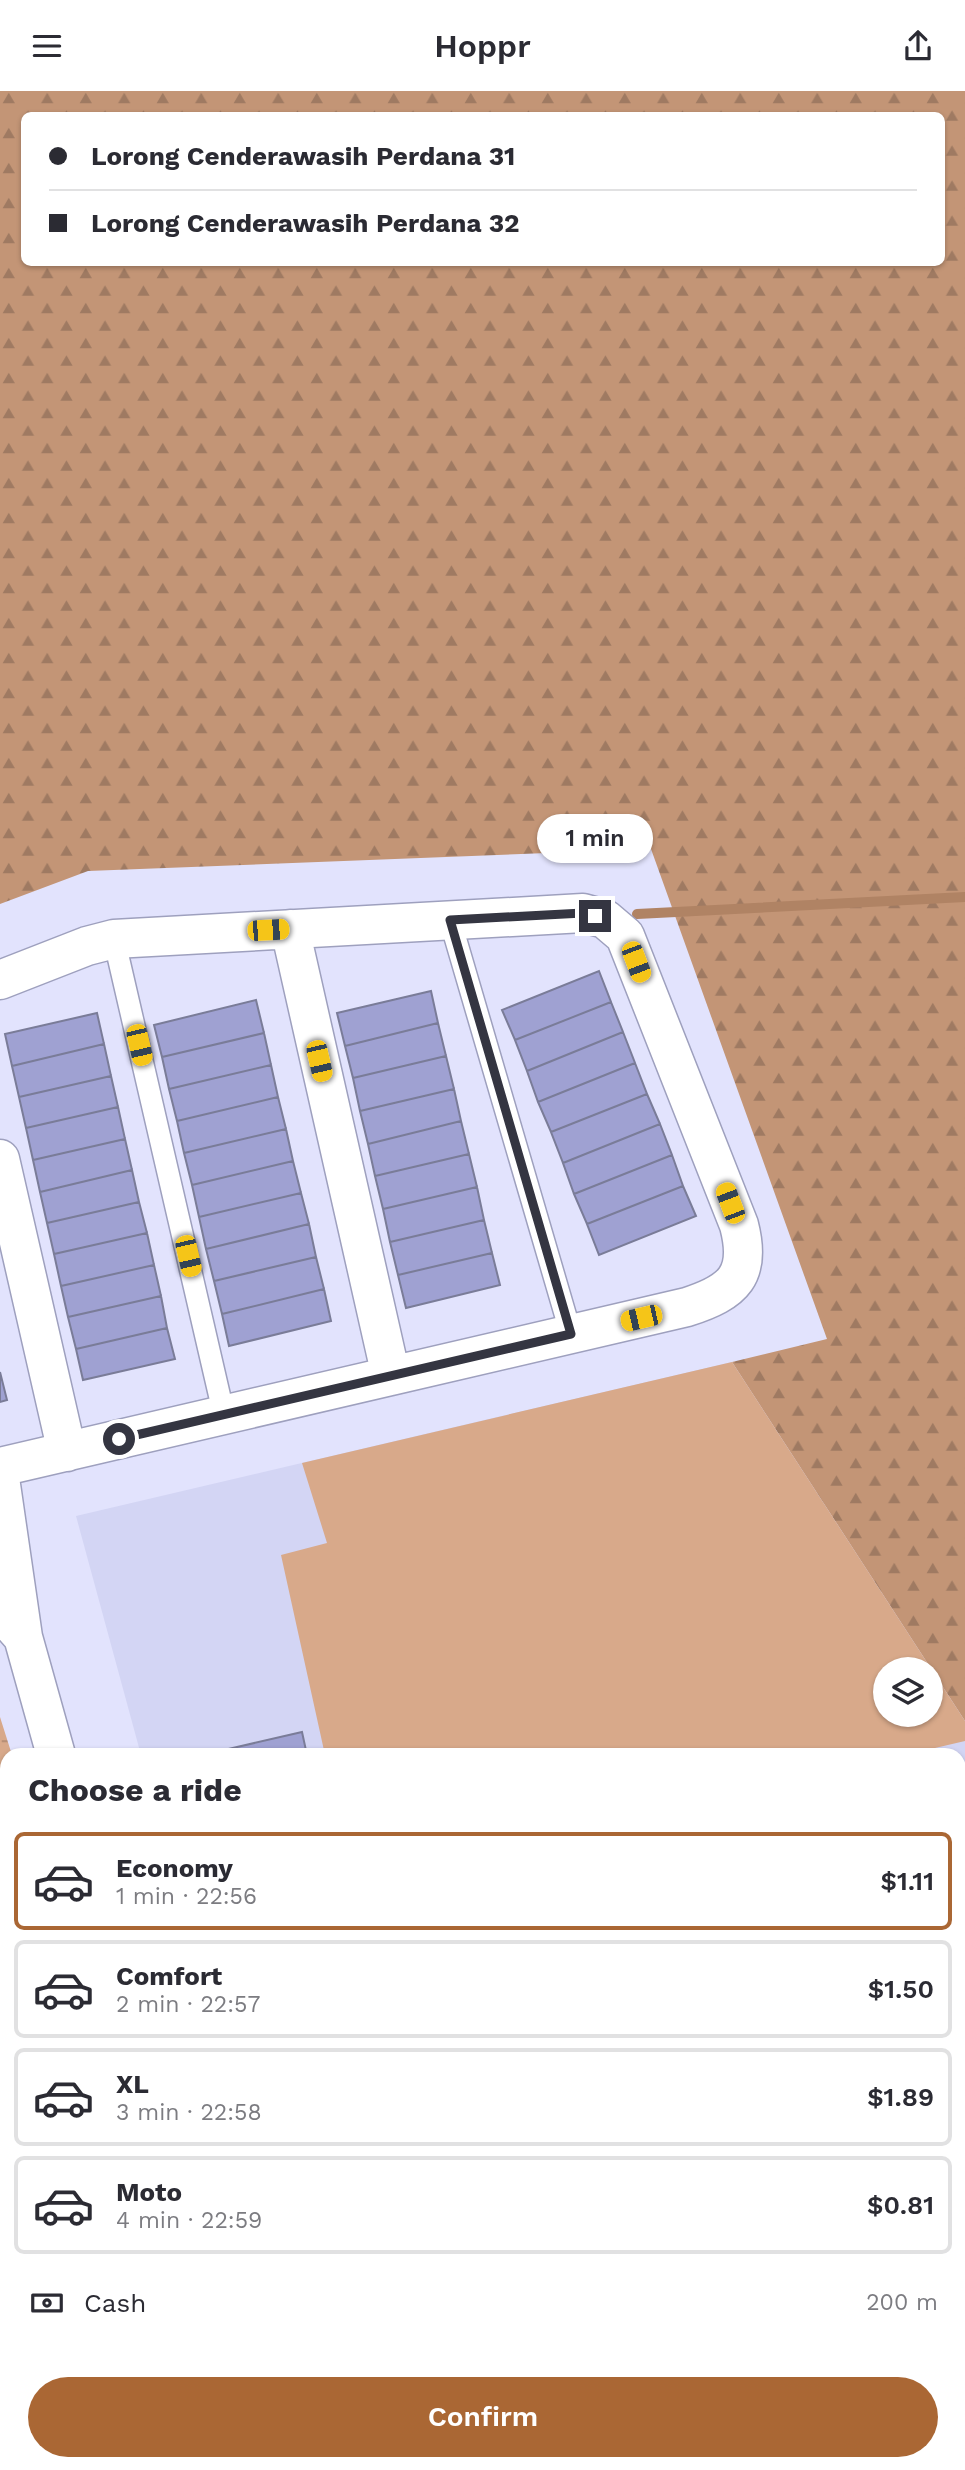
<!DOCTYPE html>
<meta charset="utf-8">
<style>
body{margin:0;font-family:"Work Sans",sans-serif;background:#f7f7f7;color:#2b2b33;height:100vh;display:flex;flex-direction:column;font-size:26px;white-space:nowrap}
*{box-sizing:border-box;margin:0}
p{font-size:23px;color:#7c7c81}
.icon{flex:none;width:38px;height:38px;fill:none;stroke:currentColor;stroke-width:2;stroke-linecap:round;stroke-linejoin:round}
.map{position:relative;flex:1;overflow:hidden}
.panel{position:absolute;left:0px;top:1657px;width:966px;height:723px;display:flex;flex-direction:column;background:#fff;border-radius:21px 21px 0 0;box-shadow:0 2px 5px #0004}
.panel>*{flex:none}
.banner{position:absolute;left:21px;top:21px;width:924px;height:154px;border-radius:10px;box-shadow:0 2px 5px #0004;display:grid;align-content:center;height:154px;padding:0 28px;background:#fff}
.controls{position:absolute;left:873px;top:1566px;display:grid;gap:14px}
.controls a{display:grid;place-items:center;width:70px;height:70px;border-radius:50%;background:#fff;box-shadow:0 2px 5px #0004;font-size:35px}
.end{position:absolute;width:32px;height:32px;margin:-16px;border:9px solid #343541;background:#fff;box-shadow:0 0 0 4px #fff}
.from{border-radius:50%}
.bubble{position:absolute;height:49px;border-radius:24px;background:#fff;box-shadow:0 2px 5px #0004;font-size:23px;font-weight:600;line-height:49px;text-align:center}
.car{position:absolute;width:21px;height:42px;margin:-21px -10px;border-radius:9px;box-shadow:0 0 5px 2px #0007;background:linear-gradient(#f5c518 24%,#345 0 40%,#f5c518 0 76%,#345 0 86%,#f5c518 0)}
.banner b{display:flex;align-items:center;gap:24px;height:66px;font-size:26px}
.banner b+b{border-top:2px solid #e1e1e2}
.banner i{width:18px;height:18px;background:#2b2b33}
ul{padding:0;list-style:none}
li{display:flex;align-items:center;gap:21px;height:98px;margin:0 14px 10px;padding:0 14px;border:4px solid #e1e1e2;border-radius:10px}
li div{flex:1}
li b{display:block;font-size:26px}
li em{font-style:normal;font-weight:600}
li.current{border-color:#aa6734}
li>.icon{width:63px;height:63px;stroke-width:1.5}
h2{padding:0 28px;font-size:32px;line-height:84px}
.pay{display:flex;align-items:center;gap:18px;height:77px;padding:0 28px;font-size:26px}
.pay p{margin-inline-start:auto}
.button{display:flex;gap:14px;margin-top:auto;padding:14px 28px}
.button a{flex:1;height:80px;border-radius:42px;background:#aa6734;color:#fff;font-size:28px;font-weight:600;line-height:80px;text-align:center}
header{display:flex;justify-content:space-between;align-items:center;height:91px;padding:0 28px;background:#fff;font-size:32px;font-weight:600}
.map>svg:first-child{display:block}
.built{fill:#d3d5f4;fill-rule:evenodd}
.forest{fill:url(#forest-firs);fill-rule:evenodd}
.wetland{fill:url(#wetland-marsh)}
.pitch{fill:#d8a98a;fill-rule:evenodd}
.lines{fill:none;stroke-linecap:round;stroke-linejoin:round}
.stream{stroke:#b08364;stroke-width:10}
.building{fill:#9fa1d2;stroke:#7a7c98;stroke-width:2}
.service-casing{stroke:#9ea0be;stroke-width:24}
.minor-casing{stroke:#9ea0be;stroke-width:41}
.service{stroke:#fff;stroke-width:21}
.minor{stroke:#fff;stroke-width:38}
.route{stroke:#343541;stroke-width:9}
</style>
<header><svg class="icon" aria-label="menu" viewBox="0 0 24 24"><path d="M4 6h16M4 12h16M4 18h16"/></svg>Hoppr<svg class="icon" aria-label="share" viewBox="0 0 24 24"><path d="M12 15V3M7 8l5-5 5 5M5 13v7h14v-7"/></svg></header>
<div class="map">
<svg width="965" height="2379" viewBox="0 0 965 2379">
<defs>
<pattern id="forest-firs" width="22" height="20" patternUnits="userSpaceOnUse" patternTransform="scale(1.75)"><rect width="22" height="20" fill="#c39576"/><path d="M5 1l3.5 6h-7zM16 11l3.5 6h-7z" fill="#9f7a62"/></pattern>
<pattern id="wetland-marsh" width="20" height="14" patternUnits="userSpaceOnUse" patternTransform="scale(1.75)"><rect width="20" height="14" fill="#d8a98a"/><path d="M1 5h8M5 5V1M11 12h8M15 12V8" fill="none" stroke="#b08a72"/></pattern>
</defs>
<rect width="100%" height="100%" fill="#e2e3fd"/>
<!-- built -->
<path class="built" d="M732,1271L965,1630V2145L959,2146V1664H141L76,1425ZM886,1578H931V1624H886Z"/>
<!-- forest -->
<path class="forest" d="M0,0H965V1630L732,1271L827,1248L651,758L88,780L0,813ZM24,24H942V172H24Z"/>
<!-- wetland -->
<path class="wetland" d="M0,1626L12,1664H7V2373H223L225,2379H0Z
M419,2373H859L857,2379H392Z"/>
<!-- pitch -->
<path class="pitch" d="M732,1271L965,1630V1650L905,1664H325L281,1464L327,1452L302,1372ZM886,1578H931V1624H886Z"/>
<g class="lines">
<!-- stream -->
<path class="stream" d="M637,823L965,806"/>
</g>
<!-- building -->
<path class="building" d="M599,880L611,911L515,949L502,919Z
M431,900L438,932L345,955L337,922Z
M256,909L264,942L162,966L154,934Z
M611,911L623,941L527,980L515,949Z
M97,922L104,953L12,975L5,943Z
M438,932L446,965L353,987L345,955Z
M623,941L635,972L538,1011L527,980Z
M264,942L271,974L169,998L162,966Z
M104,953L111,985L19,1006L12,975Z
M446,965L454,998L360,1020L353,987Z
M635,972L647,1003L551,1041L538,1011Z
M271,974L278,1006L177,1030L169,998Z
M111,985L118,1016L26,1037L19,1006Z
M454,998L461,1030L368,1053L360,1020Z
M647,1003L660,1033L563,1072L551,1041Z
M278,1006L286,1038L184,1062L177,1030Z
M118,1016L125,1048L33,1069L26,1037Z
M461,1030L469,1063L375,1085L368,1053Z
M660,1033L672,1064L574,1103L563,1072Z
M286,1038L293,1070L192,1094L184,1062Z
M125,1048L132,1079L40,1101L33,1069Z
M469,1063L477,1096L383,1118L375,1085Z
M672,1064L683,1095L587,1133L574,1103Z
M293,1070L301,1102L199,1126L192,1094Z
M132,1079L139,1111L47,1132L40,1101Z
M683,1095L696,1125L599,1164L587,1133Z
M477,1096L484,1129L390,1151L383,1118Z
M301,1102L309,1133L206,1158L199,1126Z
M139,1111L147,1142L54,1163L47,1132Z
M484,1129L492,1162L398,1184L390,1151Z
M309,1133L316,1166L214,1190L206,1158Z
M147,1142L154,1174L61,1195L54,1163Z
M492,1162L500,1194L406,1217L398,1184Z
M316,1166L324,1198L222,1223L214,1190Z
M154,1174L161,1205L68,1226L61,1195Z
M324,1198L331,1230L229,1255L222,1223Z
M161,1205L167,1237L76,1258L68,1226Z
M167,1237L175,1268L83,1289L76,1258Z
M0,1281L7,1309L0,1311Z
M302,1641L307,1664H225L224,1659Z
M959,1837L965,1859V1905L959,1907Z"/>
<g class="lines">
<!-- service casing -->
<g class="service-casing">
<path id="service" d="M450,829L571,1243
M114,848L224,1324"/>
</g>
<!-- minor casing -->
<g class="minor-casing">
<path id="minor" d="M290,838L391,1285
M0,889L87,855L114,848L583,822L605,828L625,845L739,1134C752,1184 734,1201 687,1216L0,1376
M0,1068L67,1361
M0,1387L23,1546
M6,1527L23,1546L56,1664
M260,2373L261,2379
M911,2379L913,2373"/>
</g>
<!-- service -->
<use href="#service" class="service"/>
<!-- minor -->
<use href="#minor" class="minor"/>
</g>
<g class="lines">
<!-- route -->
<path class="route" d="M119,1348L571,1243L450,829L583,822L595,825"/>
</g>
</svg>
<div class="controls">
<a><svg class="icon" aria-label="layers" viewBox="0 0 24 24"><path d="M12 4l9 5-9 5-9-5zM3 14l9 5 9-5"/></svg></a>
</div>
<i class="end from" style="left:119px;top:1348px"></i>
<i class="end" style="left:595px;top:825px"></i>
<div class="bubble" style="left:537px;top:723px;width:116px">1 min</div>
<i class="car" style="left:268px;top:839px;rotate:87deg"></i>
<i class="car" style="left:636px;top:871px;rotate:159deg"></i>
<i class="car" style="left:139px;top:954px;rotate:167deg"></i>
<i class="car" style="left:319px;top:970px;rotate:167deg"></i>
<i class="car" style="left:730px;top:1112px;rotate:339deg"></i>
<i class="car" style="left:188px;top:1165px;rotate:167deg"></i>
<i class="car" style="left:641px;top:1227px;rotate:257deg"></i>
<div class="banner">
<b><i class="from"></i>Lorong Cenderawasih Perdana 31</b>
<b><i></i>Lorong Cenderawasih Perdana 32</b>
</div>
<section class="panel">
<h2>Choose a ride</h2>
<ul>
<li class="current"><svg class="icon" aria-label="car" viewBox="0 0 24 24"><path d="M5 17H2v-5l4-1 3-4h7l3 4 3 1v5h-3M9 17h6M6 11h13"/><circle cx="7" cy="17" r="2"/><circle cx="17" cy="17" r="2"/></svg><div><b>Economy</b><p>1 min · 22:56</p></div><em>$1.11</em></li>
<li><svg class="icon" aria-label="car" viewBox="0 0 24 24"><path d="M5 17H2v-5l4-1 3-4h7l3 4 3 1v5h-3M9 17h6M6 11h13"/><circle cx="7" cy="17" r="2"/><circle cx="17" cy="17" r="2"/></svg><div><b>Comfort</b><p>2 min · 22:57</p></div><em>$1.50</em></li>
<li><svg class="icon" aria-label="car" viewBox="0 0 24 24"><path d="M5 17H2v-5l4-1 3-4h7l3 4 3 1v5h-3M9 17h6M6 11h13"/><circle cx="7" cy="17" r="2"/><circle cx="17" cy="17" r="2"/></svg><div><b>XL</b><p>3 min · 22:58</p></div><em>$1.89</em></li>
<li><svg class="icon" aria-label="car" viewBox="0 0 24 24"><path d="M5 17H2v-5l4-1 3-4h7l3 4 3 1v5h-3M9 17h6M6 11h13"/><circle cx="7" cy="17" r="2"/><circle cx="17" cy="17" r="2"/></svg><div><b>Moto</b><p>4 min · 22:59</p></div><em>$0.81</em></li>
</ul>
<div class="pay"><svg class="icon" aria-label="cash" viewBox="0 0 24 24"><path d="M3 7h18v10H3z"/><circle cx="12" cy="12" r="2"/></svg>Cash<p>200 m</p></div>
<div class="button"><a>Confirm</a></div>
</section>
</div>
